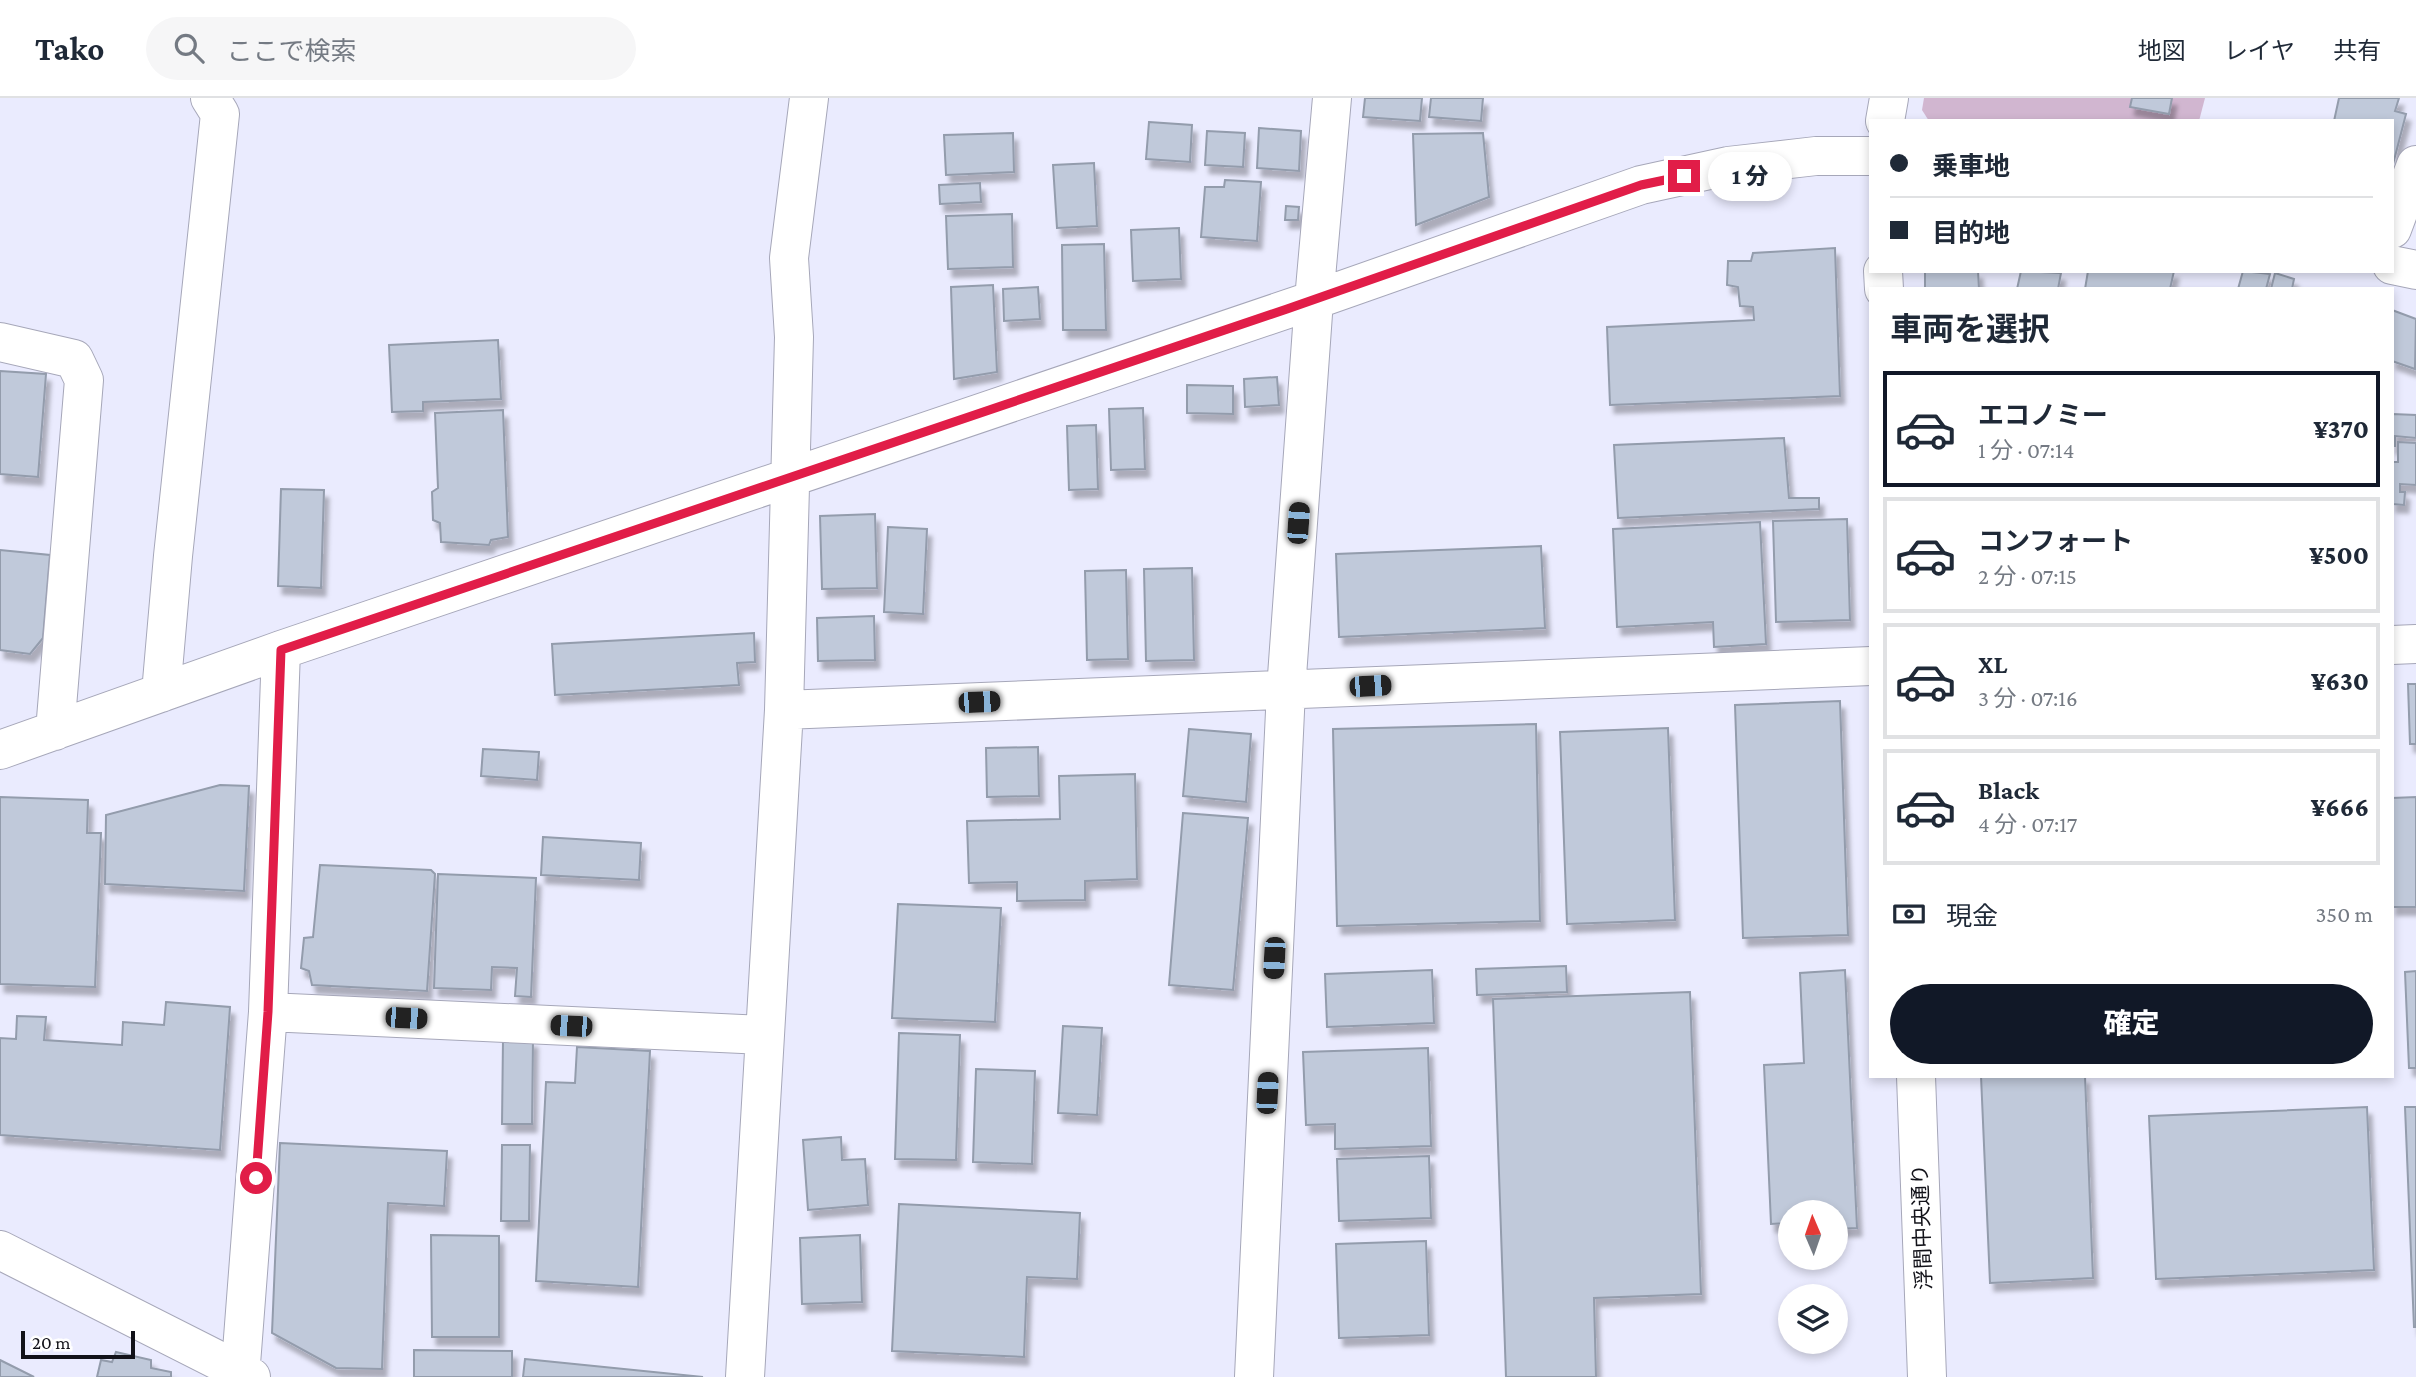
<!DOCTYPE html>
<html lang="ja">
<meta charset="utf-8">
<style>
body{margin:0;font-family:"Crimson Pro","Noto Sans JP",serif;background:#f6f6f7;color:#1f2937;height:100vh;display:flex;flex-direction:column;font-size:26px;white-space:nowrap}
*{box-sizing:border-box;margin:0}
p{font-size:23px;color:#747a83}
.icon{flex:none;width:38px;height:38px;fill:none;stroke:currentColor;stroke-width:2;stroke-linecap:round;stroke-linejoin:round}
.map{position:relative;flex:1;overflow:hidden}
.side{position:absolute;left:1869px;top:189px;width:525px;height:791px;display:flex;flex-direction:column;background:#fff;border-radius:0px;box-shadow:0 4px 10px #0003}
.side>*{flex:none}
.guide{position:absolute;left:1869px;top:21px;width:525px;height:154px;border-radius:0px;box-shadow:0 4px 10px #0003;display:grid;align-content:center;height:154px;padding:0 21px;background:#fff}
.needle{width:46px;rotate:358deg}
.buttons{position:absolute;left:1778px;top:1102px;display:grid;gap:14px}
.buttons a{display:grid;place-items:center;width:70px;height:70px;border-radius:50%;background:#fff;box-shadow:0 4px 10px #0003;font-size:35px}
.scale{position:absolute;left:21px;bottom:18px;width:114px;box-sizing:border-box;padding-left:7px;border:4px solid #121219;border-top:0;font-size:19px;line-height:24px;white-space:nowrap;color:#121219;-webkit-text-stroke:5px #fff;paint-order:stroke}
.end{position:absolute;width:32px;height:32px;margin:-16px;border:9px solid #e11d48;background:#fff;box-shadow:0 0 0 4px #fff}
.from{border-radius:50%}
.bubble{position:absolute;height:49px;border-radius:24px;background:#fff;box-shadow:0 4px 10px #0003;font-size:23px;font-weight:800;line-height:49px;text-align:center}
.car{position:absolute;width:21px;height:42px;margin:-21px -10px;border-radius:9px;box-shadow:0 0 5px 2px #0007;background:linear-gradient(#222 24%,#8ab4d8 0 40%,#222 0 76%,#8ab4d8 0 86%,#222 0)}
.guide b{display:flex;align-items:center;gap:24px;height:66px;font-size:26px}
.guide b+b{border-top:2px solid #e0e1e3}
.guide i{width:18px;height:18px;background:#1f2937}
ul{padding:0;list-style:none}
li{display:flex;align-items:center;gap:21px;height:116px;margin:0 14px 10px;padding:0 7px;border:4px solid #e0e1e3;border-radius:0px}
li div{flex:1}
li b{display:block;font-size:26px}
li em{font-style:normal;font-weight:800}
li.active{border-color:#111827}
li>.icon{width:63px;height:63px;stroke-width:1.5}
h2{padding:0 21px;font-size:32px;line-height:84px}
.pay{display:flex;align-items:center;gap:18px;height:77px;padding:0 21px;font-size:26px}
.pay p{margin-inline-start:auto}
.primary-button{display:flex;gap:14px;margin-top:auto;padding:14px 21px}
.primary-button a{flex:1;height:80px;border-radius:42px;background:#111827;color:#fff;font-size:28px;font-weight:800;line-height:80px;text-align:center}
header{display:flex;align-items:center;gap:42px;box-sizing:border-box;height:98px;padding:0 35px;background:#fff;border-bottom:2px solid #e0e1e3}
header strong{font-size:33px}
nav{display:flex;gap:38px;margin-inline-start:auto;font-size:24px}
.search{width:490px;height:63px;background:#f6f6f7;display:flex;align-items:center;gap:18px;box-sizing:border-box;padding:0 24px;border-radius:38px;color:#747a83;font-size:26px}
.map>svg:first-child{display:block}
.green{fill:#d1b6d0}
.building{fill:#c0c9da;stroke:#939cac;stroke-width:2;filter:url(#shadow)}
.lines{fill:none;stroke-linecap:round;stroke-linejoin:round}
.minor-casing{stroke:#a6a7b9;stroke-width:40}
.minor{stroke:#fff;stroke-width:38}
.route{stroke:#e11d48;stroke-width:9}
.labels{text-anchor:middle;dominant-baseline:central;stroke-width:5;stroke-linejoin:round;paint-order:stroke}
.street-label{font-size:21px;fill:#121219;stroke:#fff}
</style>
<header>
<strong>Tako</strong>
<div class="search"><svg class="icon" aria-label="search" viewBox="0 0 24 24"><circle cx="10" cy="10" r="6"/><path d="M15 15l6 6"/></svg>ここで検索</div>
<nav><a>地図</a><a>レイヤ</a><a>共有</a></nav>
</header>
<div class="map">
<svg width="2416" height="1279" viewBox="0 0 2416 1279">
<defs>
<filter id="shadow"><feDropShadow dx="4.5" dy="8" stdDeviation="2" flood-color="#0004"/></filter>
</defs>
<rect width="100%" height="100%" fill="#eaebfe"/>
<!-- green -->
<path class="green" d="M1924,0H2205L2199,23H1929L1922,12Z"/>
<!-- building -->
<path class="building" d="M1365,0H1422L1420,23L1363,19Z
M1431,0H1483L1481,23L1429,19Z
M2132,0H2172L2169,16L2130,9Z
M2339,0H2399L2395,13L2406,16L2392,70V23H2334Z
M1149,24L1192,27L1190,64L1146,61Z
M1259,30L1301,33L1299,73L1257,70Z
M1207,33L1245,35L1243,69L1205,67Z
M1013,35L1014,74L946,77L944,37Z
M1483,35L1489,99L1416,127L1413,36Z
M1094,65L1097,128L1057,130L1053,67Z
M1225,82L1261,84L1257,143L1201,139L1205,89H1224Z
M980,85L981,104L940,106L939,87Z
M1286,108L1299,109L1298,122H1285Z
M1012,116L1013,169L948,171L946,118Z
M1179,130L1181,181L1133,183L1131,132Z
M1104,146L1106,232H1063L1062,147Z
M1835,150L1840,298L1610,307L1607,229L1754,222L1753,209L1740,208L1738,189L1727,187L1728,163H1751L1753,155Z
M1925,173H1978L1979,191H1925Z
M2021,173L2061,175L2058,191H2017Z
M2088,173H2174L2170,191H2085Z
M2243,173L2270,176L2266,191H2238Z
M2275,175L2294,181L2292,191H2271Z
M993,187L997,274L954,281L951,189Z
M1038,189L1040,221L1004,223L1003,191Z
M2392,212L2416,221L2415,271L2392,263Z
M498,242L501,301L423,304V313L392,314L389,247Z
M0,273L46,276L38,379L0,376Z
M1277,279L1279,307L1245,309L1244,281Z
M1187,287L1233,288V316L1187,315Z
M1143,310L1145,371L1111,372L1109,311Z
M503,312L508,439L491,442L489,447L441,444L440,425L433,422L432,394L438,390L435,315Z
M2392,316L2416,317V340L2395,338V348H2392Z
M1096,327L1098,391L1069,392L1067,328Z
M1784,340L1789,400H1819V411L1618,420L1614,347Z
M2398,344L2416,345V387L2400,386V394H2405L2404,407L2392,406V364H2398Z
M281,391L324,392L321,490L278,488Z
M875,416L877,490L822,491L820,418Z
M1847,421L1850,522L1776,524L1773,423Z
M1760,424L1766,546L1714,549L1713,524L1617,529L1613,431Z
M888,429L927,431L923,516L884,514Z
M1541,448L1545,530L1339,539L1336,456Z
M0,452L50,457L43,540L30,556L0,552Z
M1192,470L1194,562L1146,563L1144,471Z
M1126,472L1128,561L1087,562L1085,473Z
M874,518L875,562L818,563L817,520Z
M754,535L755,564L737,565L739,587L555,597L552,546Z
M2408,586H2416V646H2410Z
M1840,603L1848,837L1743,840L1735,607Z
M1536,626L1540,823L1337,828L1333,631Z
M1668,630L1675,822L1567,826L1560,634Z
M1189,631L1251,636L1246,704L1183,698Z
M1038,649L1039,698L987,699L986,650Z
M483,651L539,654L537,682L481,678Z
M1135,676L1137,781L1085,783V802L1017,803V784L969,785L967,723L1060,721L1059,678Z
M220,687L249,688L244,793L105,786L106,717Z
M0,699L88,702L87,735H101L95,889L0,886Z
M2416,699V809H2392V700Z
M1183,715L1248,720L1233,892L1169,887Z
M543,739L641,745L639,782L541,777Z
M320,767L431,772L435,776L427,893L312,887L309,873L301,870L304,840L313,839Z
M438,776L536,780L531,899L515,898L517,870L492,869L491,892L434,890Z
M898,806L1001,810L995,924L892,920Z
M1566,868L1567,894L1477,897L1476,871Z
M1432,872L1434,925L1327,929L1325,876Z
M1845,872L1857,1130L1836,1131V1115H1790V1125L1771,1126L1764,967L1804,965L1800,875Z
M2416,873V970H2409L2405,874Z
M1690,894L1701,1196L1594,1200L1596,1279H1506L1493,901Z
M166,904L230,909L220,1052L0,1037V940L16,941L17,918L46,919L44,942L122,947L123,924L164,927Z
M1063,928L1102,930L1097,1017L1058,1015Z
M899,935L960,937L956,1062L895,1061Z
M503,941L533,942L532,1026H502Z
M577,949L650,953L638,1189L536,1183L546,984L575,985Z
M1428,950L1431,1048L1335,1051V1026L1306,1027L1303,954Z
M976,971L1035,973L1032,1066L973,1064Z
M1981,978H2085L2093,1180L1990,1185Z
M2367,1009L2374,1172L2156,1181L2149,1018Z
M2405,1009H2416V1229H2414Z
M841,1039L842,1062L865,1061L868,1107L808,1112L803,1042Z
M280,1045L447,1053L444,1108L388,1105L382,1271L336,1270L272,1235Z
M502,1047H530L529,1123H501Z
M1429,1058L1431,1120L1339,1123L1337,1061Z
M899,1106L1080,1115L1077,1181L1027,1179L1024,1259L892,1253Z
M431,1137L499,1138V1239H432Z
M860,1137L862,1204L802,1206L800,1140Z
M1426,1143L1429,1237L1339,1240L1336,1146Z
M414,1252L512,1253V1279H414Z
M116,1254L151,1262V1270L171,1274V1279H97L101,1262L112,1264Z
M525,1261L703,1279H523Z
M0,1262L34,1279H0Z"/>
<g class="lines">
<!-- minor casing -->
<g class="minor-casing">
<path id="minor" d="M1885,23L1889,0
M2392,131L2416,67
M2392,167L2416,172
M1883,173L1884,191
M0,244L74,261L84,282L55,633
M2392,547L2416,546
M161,595L173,458L220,16L210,0
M784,612L1871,568
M0,652L281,552L1314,202L1641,87L1728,68L1816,58H1871
M268,914L764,937
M1916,978L1927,1279
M0,1152L251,1279
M240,1279L268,914L281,552
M745,1279L784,612L794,239L789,160L809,0
M1254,1279L1286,592L1314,202L1332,0"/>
</g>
<!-- minor -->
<use href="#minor" class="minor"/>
</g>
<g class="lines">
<!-- route -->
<path class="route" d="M256,1080L268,914L281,552L1287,211L1641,87L1684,78"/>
</g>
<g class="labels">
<!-- street labels -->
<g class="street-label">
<text transform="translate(1922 1129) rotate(-92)">浮間中央通り</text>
</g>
</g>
</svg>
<div class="buttons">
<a><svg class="needle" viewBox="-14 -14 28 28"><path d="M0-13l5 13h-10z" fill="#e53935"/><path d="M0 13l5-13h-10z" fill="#747a83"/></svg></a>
<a><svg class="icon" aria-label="layers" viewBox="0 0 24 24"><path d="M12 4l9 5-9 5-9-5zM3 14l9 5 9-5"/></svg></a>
</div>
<div class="scale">20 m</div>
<i class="end from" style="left:256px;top:1080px"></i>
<i class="end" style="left:1684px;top:78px"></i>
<div class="bubble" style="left:1708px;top:54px;width:84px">1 分</div>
<i class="car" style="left:1298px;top:425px;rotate:4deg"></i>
<i class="car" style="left:1370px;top:588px;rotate:87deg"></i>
<i class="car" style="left:979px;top:604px;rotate:88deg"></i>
<i class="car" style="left:1274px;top:860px;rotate:183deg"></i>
<i class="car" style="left:406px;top:920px;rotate:93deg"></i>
<i class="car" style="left:571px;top:928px;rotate:273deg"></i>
<i class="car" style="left:1267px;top:995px;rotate:3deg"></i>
<div class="guide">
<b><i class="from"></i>乗車地</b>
<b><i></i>目的地</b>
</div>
<section class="side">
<h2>車両を選択</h2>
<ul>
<li class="active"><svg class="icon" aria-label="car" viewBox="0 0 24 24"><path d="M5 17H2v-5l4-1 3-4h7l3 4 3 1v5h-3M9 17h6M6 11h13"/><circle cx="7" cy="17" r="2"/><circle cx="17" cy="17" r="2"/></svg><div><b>エコノミー</b><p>1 分 · 07:14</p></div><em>¥370</em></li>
<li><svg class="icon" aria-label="car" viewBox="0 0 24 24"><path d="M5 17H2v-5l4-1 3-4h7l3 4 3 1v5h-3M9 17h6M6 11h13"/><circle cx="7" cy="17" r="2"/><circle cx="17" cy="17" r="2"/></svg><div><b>コンフォート</b><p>2 分 · 07:15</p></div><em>¥500</em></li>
<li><svg class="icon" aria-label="car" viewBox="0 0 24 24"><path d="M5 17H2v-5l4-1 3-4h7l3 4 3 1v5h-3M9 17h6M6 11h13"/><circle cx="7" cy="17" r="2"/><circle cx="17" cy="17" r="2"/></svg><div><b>XL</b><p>3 分 · 07:16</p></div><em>¥630</em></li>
<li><svg class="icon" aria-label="car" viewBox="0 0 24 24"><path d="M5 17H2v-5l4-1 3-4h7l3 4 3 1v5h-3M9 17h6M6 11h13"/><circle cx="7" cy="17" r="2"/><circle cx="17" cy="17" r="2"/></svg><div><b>Black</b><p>4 分 · 07:17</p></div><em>¥666</em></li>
</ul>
<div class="pay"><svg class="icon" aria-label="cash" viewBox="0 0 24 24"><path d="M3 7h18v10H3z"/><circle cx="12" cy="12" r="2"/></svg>現金<p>350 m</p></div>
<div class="primary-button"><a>確定</a></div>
</section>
</div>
